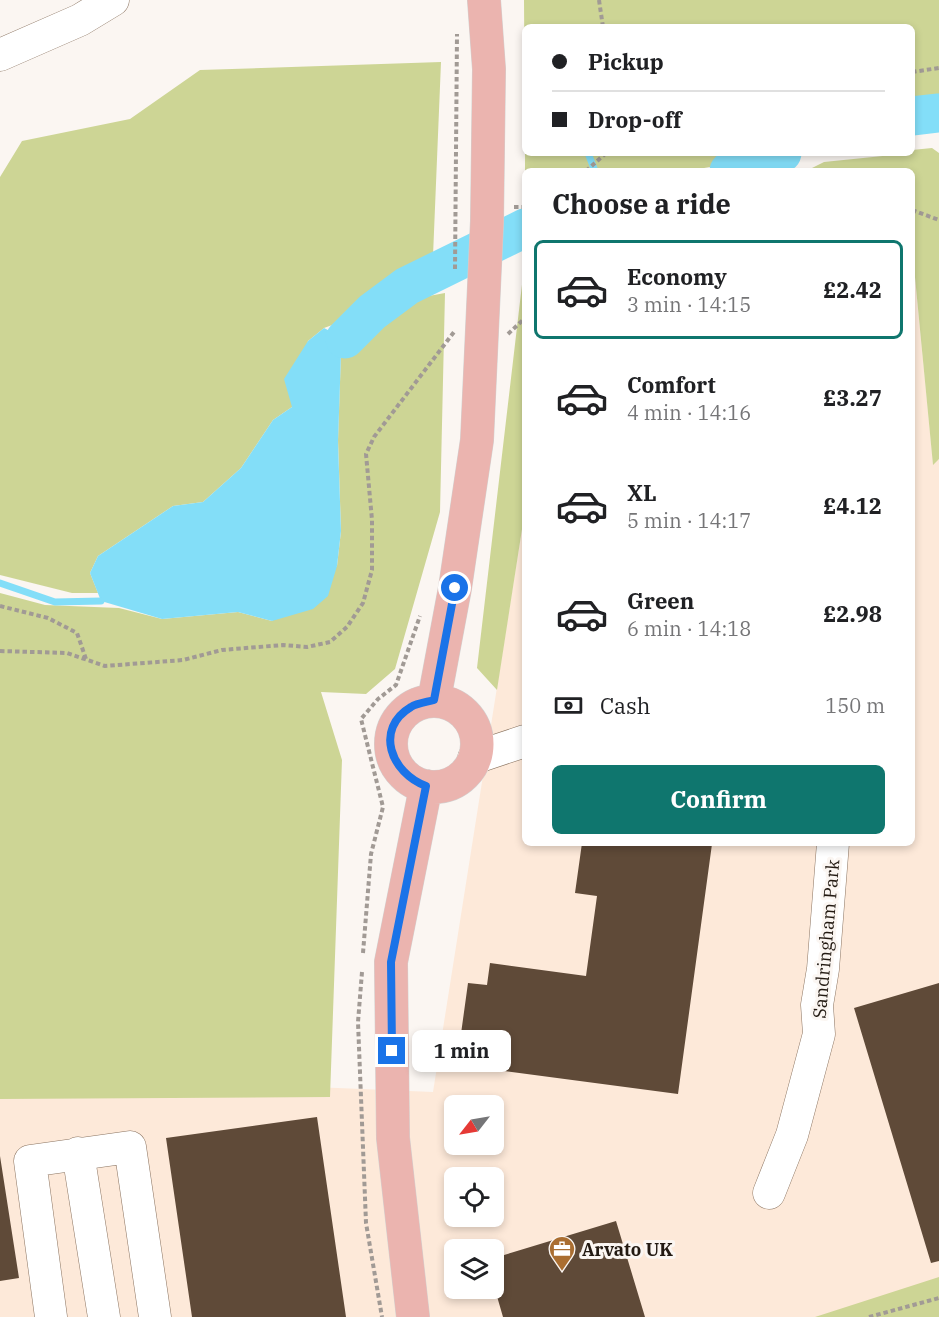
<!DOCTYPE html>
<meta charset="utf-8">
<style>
body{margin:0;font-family:"IBM Plex Serif",serif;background:#f2f2f2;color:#202124;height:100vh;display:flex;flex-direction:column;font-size:22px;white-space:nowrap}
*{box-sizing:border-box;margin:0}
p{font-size:20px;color:#757577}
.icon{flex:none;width:33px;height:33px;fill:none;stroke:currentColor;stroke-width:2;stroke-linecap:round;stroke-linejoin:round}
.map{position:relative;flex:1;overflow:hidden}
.panel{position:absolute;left:522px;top:168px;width:393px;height:678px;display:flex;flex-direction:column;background:#fff;border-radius:9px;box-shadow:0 3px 9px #0003}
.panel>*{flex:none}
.top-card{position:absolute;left:522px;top:24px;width:393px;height:132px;border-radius:9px;box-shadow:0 3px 9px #0003;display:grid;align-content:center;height:132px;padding:0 30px;background:#fff}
.needle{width:39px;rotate:239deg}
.tools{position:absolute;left:444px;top:1095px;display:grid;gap:12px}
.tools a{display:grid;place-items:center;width:60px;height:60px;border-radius:9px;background:#fff;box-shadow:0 3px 9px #0003;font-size:30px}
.end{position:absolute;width:27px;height:27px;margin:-14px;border:8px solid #1a73e8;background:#fff;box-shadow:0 0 0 3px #fff}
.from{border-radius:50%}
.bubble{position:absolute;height:42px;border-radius:9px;background:#fff;box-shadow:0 3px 9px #0003;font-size:20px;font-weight:700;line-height:42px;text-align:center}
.top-card b{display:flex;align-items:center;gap:21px;height:57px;font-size:22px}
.top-card b+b{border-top:2px solid #e0e0e0}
.top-card i{width:15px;height:15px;background:#202124}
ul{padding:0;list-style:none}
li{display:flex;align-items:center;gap:18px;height:99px;margin:0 12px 9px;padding:0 18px;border:3px solid transparent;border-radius:9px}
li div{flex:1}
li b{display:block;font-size:22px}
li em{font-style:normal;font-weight:700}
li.selected{border-color:#0f766e}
li>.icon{width:54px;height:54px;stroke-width:1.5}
h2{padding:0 30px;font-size:27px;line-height:72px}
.pay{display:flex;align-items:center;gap:15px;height:66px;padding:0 30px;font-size:22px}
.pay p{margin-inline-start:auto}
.button{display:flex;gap:12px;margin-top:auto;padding:12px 30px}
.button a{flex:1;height:69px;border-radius:9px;background:#0f766e;color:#fff;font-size:24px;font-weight:700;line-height:69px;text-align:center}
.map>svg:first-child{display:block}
.built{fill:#fde9d9;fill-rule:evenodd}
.green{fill:#cdd595}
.water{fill:#83def8}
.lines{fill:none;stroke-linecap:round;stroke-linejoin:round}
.stream{stroke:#83def8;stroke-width:7}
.river{stroke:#83def8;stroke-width:39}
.building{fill:#5f4a38}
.minor-casing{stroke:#8b7461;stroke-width:33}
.major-casing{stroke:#d3d1d0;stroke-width:34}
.path{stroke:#a19a95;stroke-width:4;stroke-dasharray:4.5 3;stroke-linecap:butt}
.minor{stroke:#fff;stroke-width:32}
.major{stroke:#ebb4af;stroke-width:33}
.route{stroke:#1a73e8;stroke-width:8}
.labels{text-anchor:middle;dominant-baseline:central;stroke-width:6;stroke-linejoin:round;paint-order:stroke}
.street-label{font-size:18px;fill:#231a12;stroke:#fbf6f2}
.poi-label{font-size:18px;font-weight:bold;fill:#231a12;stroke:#fbf6f2;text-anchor:start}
</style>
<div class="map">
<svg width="939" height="1317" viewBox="0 0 939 1317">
<rect width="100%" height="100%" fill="#fbf6f2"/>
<!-- built -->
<path class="built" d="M912,246L933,464L939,459V1317H0V1074L433,1092L525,510V843H912ZM454,1106H494V1144H454ZM454,1178H494V1216H454ZM454,1250H494V1288H454Z"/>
<!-- green -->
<path class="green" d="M524,0H939V108L912,112V27H525V147Z
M441,62L433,256L346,320L324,328L308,341L292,407L273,420L241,468L203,502L173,506L98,556L90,573L98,593H72L0,575V177L22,141L130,119L200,70Z
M932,148L939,153V459L933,465L912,246V171H806L824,162L912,153V150Z
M525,153H758C692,182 597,171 525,171Z
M525,259V510L497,690L477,668Z
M445,293L440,512L395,669L366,694L321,692L342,760L330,1097L0,1099V593L45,605L119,608L162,619L238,612L272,621L337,566L341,531L338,440L341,353L382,313L407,300Z
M939,1277V1317H815Z"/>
<!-- water -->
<path class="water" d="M324,328L345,339L341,354L338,442L341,531L337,566L328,596L313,609L272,621L238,612L162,619L101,601L90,573L98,556L173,506L203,502L241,468L273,420L292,407L284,379L308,341Z"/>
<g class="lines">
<!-- stream -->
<path class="stream" d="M588,153L595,171
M0,583L55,602L101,601"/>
<!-- river -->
<path class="river" d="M912,116L939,113
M729,171L747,167L782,153
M345,339L372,312L407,286L525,228"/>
</g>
<!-- building -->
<path class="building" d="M582,843L712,844L678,1094L473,1067L476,1043L460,1041L468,983L487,985L490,963L586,976L597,896L575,893Z
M939,983V1261L931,1263L854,1008Z
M317,1117L346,1317H192L166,1138Z
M0,1156L19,1278L0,1281Z
M616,1221L645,1317H503L494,1286V1258Z"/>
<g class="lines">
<!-- minor casing -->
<g class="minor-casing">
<path id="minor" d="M0,55L80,20L113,0
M474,758L525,741
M78,1153L104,1317
M769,1193L792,1135L819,1034L817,1005L823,969L833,843
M51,1317L30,1161L130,1147L155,1317"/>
</g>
<!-- major casing -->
<g class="major-casing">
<path id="major" d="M434,700L455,588L477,440L487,221L489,69L484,0
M391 744a43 43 0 1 1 86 0a43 43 0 1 1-86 0Z
M413,1317L393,1138L391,962L426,786"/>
</g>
<!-- path -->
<path class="path" d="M599,0L603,27
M912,72L939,68
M570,171H572
M586,171L606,153
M514,207H525
M912,210L939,220
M455,269L457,34
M508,334L525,318
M0,606L48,618L77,633L86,659
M0,651L67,653L105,666L183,660L222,650L283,645L307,647L330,642L347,627L363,603L372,570V520L366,454L374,437L454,332
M363,953L371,854L383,807L361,719L378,699L396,685L420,616
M362,972L358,1022L366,1223L382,1317
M869,1317L939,1298"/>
<!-- minor -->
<use href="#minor" class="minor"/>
<!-- major -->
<use href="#major" class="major"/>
</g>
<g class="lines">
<!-- route -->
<path class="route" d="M392,1051L391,962L426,786C391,773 374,729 411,707C417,703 427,702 434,700L455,588"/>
</g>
<!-- icons -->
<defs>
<g id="office-pin" transform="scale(1.35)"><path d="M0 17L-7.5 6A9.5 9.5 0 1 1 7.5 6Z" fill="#aa6e31" stroke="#fbf6f2"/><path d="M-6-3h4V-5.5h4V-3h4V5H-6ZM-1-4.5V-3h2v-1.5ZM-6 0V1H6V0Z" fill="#fff"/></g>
</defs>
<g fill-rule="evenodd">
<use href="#office-pin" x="562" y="1249"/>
</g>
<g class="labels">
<!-- street labels -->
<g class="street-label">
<text transform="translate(826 939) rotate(-85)">Sandringham Park</text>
</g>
<!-- poi labels -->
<g class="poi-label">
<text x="582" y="1249">Arvato UK</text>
</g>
</g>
</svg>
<div class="tools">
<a><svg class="needle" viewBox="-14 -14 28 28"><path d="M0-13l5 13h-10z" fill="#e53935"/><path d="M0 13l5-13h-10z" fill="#757577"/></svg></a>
<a><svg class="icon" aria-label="locate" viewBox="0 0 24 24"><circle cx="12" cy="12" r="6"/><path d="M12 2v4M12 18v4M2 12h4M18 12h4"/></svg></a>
<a><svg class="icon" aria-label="layers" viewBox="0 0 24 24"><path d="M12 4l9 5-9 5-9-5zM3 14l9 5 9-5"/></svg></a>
</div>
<i class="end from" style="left:455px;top:588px"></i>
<i class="end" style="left:392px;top:1051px"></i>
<div class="bubble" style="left:412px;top:1030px;width:99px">1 min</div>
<div class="top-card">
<b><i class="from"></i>Pickup</b>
<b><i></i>Drop-off</b>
</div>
<section class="panel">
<h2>Choose a ride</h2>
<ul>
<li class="selected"><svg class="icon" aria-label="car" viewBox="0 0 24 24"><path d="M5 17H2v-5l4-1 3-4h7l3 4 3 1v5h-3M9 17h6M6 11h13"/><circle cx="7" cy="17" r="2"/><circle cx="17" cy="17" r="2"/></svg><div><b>Economy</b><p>3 min · 14:15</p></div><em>£2.42</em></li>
<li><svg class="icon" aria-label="car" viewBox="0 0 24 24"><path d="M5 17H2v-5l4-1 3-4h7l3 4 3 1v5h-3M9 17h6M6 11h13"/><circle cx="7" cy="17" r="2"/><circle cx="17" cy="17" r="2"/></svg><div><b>Comfort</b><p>4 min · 14:16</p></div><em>£3.27</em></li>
<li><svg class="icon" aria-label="car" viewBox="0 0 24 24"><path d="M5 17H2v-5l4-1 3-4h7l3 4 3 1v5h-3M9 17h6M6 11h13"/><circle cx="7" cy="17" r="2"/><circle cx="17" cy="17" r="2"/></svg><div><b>XL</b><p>5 min · 14:17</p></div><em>£4.12</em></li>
<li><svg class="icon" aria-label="car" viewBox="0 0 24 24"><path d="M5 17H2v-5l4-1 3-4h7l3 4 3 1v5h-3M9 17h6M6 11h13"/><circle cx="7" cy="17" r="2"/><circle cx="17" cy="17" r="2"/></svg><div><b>Green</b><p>6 min · 14:18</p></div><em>£2.98</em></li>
</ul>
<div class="pay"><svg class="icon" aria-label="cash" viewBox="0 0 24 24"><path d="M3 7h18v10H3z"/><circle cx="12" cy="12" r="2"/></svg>Cash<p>150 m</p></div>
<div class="button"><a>Confirm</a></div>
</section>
</div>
